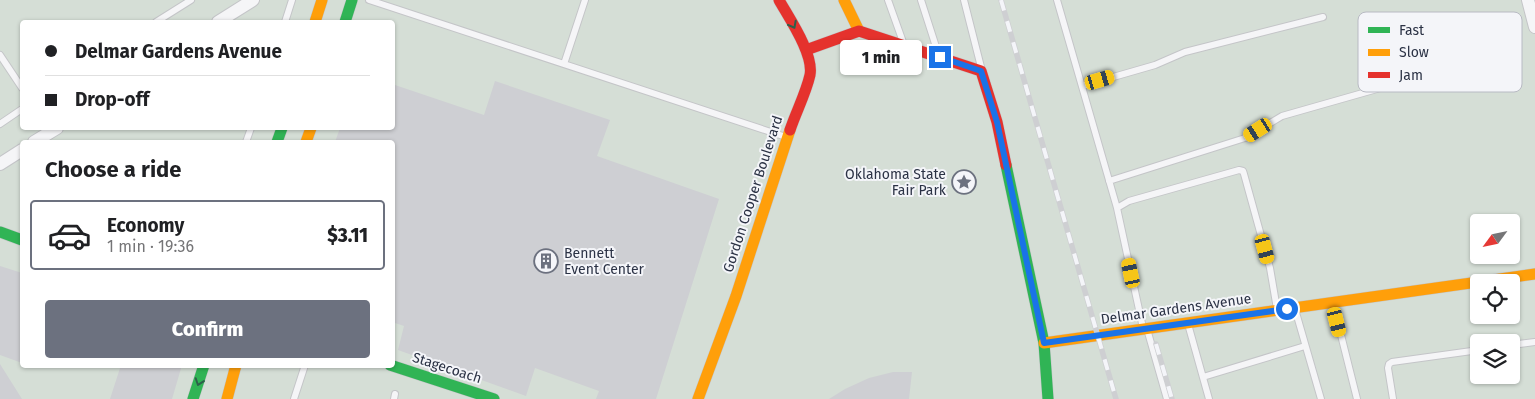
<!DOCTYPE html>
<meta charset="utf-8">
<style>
body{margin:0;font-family:"Fira Sans",sans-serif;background:#f6f6f6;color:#202124;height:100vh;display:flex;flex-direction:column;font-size:19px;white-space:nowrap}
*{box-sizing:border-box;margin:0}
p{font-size:16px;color:#757577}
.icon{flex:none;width:28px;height:28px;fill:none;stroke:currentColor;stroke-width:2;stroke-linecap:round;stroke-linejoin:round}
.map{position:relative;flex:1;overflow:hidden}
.sheet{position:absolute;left:20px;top:140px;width:375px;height:228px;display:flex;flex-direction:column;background:#fff;border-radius:5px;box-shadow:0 1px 4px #0004}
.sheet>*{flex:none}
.guide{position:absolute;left:20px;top:20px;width:375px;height:110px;border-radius:5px;box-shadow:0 1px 4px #0004;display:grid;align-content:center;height:110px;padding:0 25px;background:#fff}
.needle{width:32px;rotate:237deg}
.controls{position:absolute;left:1470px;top:214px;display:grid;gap:10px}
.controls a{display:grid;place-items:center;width:50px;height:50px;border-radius:5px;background:#fff;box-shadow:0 1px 4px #0004;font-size:25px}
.end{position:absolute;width:22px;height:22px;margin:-11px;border:6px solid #1a73e8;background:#fff;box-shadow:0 0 0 2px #fff}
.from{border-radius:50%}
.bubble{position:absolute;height:35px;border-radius:5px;background:#fff;box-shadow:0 1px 4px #0004;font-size:16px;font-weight:800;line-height:35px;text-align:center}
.car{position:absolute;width:15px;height:30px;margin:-15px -8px;border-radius:6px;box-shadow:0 0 4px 1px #0007;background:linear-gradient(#f5c518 24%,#345 0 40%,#f5c518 0 76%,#345 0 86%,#f5c518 0)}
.guide b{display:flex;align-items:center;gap:18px;height:48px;font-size:19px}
.guide b+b{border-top:1px solid #e0e0e0}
.guide i{width:12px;height:12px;background:#202124}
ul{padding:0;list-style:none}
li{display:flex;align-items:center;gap:15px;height:70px;margin:0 10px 8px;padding:0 15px;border:2px solid transparent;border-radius:5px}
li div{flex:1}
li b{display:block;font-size:19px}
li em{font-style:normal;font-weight:800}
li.on{border-color:#6c717f}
li>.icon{width:45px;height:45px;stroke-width:1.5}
h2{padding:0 25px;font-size:22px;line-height:60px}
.button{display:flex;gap:10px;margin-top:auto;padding:10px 25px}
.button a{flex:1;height:58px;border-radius:5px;background:#6c717f;color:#fff;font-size:20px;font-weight:800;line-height:58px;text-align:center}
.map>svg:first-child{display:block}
.green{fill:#d5ded6;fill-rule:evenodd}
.building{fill:#cecfd3}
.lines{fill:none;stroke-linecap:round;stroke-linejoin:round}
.lane-casing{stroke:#c4c5c8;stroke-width:8}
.street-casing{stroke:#c4c5c8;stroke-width:14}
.fast-casing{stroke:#c4c5c8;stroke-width:12}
.slow-casing{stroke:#c4c5c8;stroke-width:12}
.jam-casing{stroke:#c4c5c8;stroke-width:12}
.lane{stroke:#f5f5f7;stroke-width:6}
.street{stroke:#f5f5f7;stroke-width:12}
.fast{stroke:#30b455;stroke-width:11}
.slow{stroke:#ff9f0a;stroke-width:11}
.jam{stroke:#e5322d;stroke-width:11}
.rail-casing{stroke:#cecfd2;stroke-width:5.5}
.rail{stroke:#f4f5f9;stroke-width:4;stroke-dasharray:11;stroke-linecap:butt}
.oneway{stroke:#2d604b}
.route{stroke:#1a73e8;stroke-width:6}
.labels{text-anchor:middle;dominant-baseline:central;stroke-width:4;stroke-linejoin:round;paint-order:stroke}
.poi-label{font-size:14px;fill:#2b3245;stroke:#f4f5f9;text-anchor:end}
.street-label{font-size:14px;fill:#2b3245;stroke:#f4f5f9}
.key{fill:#f4f5f9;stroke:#b8bac3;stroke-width:1}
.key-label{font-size:14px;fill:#2b3245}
</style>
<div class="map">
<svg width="1535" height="399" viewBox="0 0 1535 399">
<rect width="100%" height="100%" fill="#e6e7ea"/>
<!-- green -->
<path class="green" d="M0,0H1535V399H0ZM22,22H392V128H22ZM22,142H392V365H22ZM1479,222H1511V255H1479ZM1479,282H1511V315H1479ZM1479,342H1511V375H1479Z"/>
<!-- building -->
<path class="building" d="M495,81L610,120L597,156L719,199L656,399H596L599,391L535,368L526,396L398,350L404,326L392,322V142H335L340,128H392V84L484,115Z
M0,266L22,273V363L0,355Z
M0,364L22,399H0Z
M121,365H182L172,399H110Z
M893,372H912L909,399H829L845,389L869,378Z"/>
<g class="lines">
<!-- lane casing -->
<g class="lane-casing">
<path id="lane" d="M369,0L786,137
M888,0L903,42
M921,0L938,53
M964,0L981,67
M1057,0L1117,208
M156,22L191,0
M285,22L292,0
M0,55L22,88
M564,64L585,0
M1082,86L1155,65L1185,52L1323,17
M0,124L22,109
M246,142L251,128
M1109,181L1245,138L1282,116L1412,79L1447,73L1479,63
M1333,303L1357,399
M1295,309L1321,399
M1188,324L1209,399
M1143,328L1117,208L1129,201L1239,170L1243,171L1244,174L1270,268L1277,309
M1147,329L1167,399
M1511,345L1535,342
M1203,377L1305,346
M294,399L305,365
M394,399L395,394
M1393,399L1388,368L1389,364L1392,362L1479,350"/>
</g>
<!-- street casing -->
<g class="street-casing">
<path id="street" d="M1528,0L1535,27
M218,22L253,0
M34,142L57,128
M0,164L22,150"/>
</g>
<!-- fast casing -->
<g class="fast-casing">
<path id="fast" d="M345,22L352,0
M277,142L282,128
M1006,165L1044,343L1048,399
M0,232L22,240
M390,365L494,399
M193,399L204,365"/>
</g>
<!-- slow casing -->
<g class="slow-casing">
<path id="slow" d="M844,0L859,31
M315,22L322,0
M306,142L311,128
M1044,343L1535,274
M227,399L236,365
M698,399L736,296L790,130"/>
</g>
<!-- jam casing -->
<g class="jam-casing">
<path id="jam" d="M779,0C789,18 814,54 810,75C806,93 796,112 790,130
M806,50L859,31L981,71L997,122L1006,165"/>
</g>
<!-- lane -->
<use href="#lane" class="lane"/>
<!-- street -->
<use href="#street" class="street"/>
<!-- fast -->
<use href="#fast" class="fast"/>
<!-- slow -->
<use href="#slow" class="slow"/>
<!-- jam -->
<use href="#jam" class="jam"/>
<!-- rail casing -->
<g class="rail-casing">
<path id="rail" d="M1001,0L1116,399
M1156,344L1172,399"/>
</g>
<!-- rail -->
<use href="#rail" class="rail"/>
</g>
<!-- one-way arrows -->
<defs><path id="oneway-chevron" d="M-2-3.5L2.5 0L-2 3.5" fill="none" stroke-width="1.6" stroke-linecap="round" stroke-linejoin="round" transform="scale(1.25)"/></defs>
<g class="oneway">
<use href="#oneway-chevron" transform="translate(793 25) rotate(62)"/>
<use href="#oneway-chevron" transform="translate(199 382) rotate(109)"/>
</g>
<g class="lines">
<!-- route -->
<path class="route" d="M940,57L981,71L997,122L1044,343L1287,309"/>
</g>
<!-- icons -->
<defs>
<g id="sight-ring" transform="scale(1.25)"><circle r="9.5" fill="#f4f5f9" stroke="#6c717f" stroke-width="1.5"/><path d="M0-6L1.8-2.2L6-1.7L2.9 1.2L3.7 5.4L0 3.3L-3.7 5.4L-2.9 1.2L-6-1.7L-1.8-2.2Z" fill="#6c717f"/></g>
<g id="building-ring" transform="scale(1.25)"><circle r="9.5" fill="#f4f5f9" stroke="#6c717f" stroke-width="1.5"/><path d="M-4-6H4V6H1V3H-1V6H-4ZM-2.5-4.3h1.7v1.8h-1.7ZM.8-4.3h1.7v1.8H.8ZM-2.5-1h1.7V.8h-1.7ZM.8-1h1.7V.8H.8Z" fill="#6c717f"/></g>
</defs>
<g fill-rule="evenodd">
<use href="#sight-ring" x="964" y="182"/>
<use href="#building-ring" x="546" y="261"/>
</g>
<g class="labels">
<!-- poi labels -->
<g class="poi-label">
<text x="946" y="174">Oklahoma State<tspan x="946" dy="16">Fair Park</tspan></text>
<text x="564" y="253" text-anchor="start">Bennett<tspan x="564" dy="16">Event Center</tspan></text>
</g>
<!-- street labels -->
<g class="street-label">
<text transform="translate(753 194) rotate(-72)">Gordon Cooper Boulevard</text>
<text transform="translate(1176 309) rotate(-8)">Delmar Gardens Avenue</text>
<text transform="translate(447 368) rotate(18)">Stagecoach</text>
</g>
</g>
<!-- legend -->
<rect x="1358" y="12" width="164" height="80" rx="8" class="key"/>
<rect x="1368" y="27" width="22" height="6" fill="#30b455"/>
<rect x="1368" y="49" width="22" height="7" fill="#ff9f0a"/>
<rect x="1368" y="72" width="22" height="6" fill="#e5322d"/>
<g class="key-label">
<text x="1399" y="35">Fast</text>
<text x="1399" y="57">Slow</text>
<text x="1399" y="80">Jam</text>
</g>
</svg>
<div class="controls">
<a><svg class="needle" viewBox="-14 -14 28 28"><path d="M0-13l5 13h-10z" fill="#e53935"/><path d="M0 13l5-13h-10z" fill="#757577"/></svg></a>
<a><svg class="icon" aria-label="locate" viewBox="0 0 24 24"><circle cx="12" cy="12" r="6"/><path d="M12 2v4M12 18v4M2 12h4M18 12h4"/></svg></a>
<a><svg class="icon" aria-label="layers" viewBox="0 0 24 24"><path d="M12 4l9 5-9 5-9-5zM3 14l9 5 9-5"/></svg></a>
</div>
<i class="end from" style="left:1287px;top:309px"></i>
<i class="end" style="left:940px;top:57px"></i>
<div class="bubble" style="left:840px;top:40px;width:82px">1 min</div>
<i class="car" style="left:1100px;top:80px;rotate:74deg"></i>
<i class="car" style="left:1258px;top:130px;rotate:238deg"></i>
<i class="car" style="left:1265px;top:249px;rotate:165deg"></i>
<i class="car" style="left:1131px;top:273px;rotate:348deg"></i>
<i class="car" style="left:1337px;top:322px;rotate:166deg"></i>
<div class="guide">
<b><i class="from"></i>Delmar Gardens Avenue</b>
<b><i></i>Drop-off</b>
</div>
<section class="sheet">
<h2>Choose a ride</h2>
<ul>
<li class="on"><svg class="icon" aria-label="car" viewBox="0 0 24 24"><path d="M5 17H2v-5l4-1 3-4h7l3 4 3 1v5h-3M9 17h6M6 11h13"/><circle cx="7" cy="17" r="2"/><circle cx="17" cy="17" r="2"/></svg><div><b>Economy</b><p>1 min · 19:36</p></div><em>$3.11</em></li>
</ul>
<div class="button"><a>Confirm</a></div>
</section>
</div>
